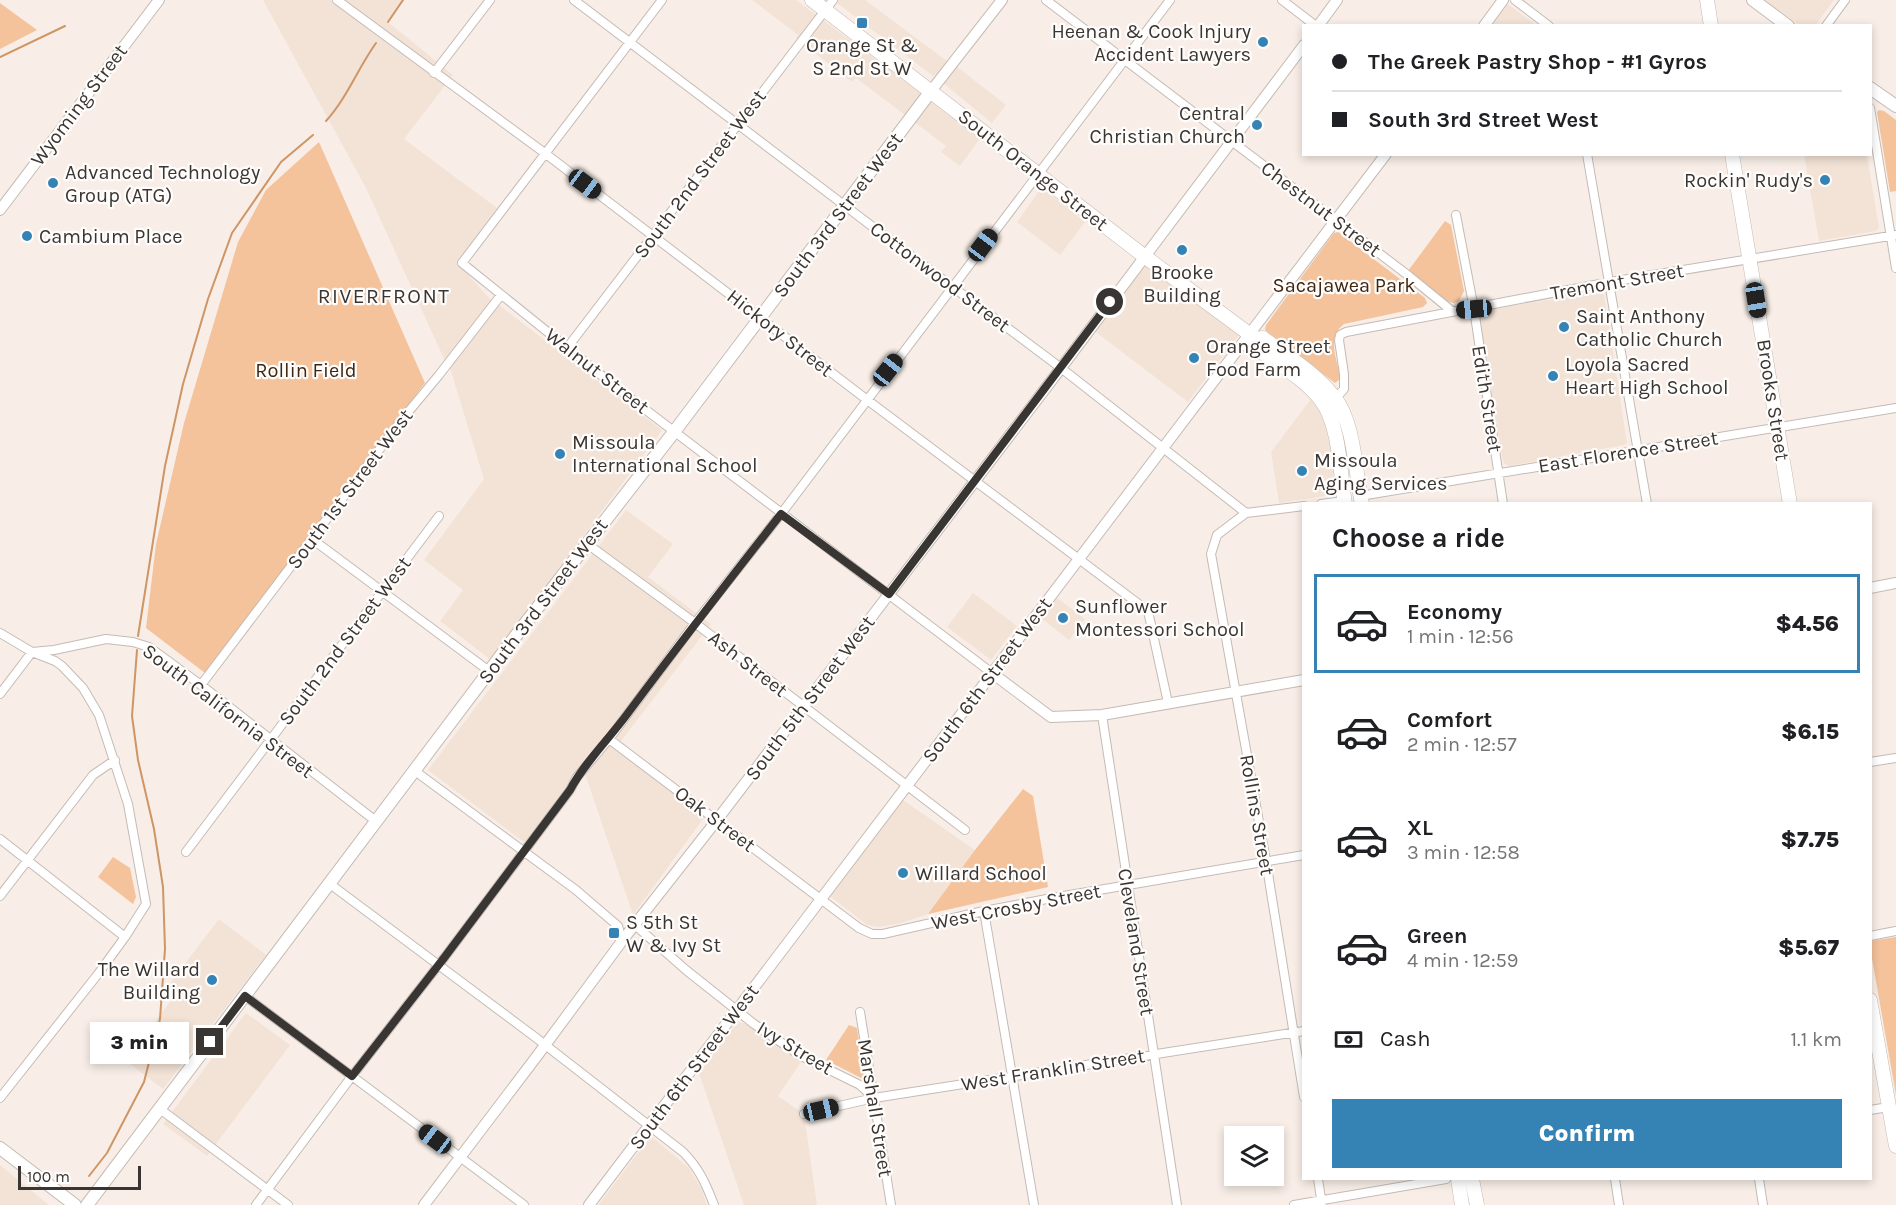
<!DOCTYPE html>
<meta charset="utf-8">
<style>
body{margin:0;font-family:Karla,sans-serif;background:#f2f2f2;color:#202124;height:100vh;display:flex;flex-direction:column;font-size:22px;white-space:nowrap}
*{box-sizing:border-box;margin:0}
p{font-size:20px;color:#757577}
.icon{flex:none;width:33px;height:33px;fill:none;stroke:currentColor;stroke-width:2;stroke-linecap:round;stroke-linejoin:round}
.map{position:relative;flex:1;overflow:hidden}
.side{position:absolute;left:1302px;top:502px;width:570px;height:678px;display:flex;flex-direction:column;background:#fff;border-radius:0px;box-shadow:0 3px 9px #0003}
.side>*{flex:none}
.banner{position:absolute;left:1302px;top:24px;width:570px;height:132px;border-radius:0px;box-shadow:0 3px 9px #0003;display:grid;align-content:center;height:132px;padding:0 30px;background:#fff}
.fabs{position:absolute;left:1224px;top:1126px;display:grid;gap:12px}
.fabs a{display:grid;place-items:center;width:60px;height:60px;border-radius:0px;background:#fff;box-shadow:0 3px 9px #0003;font-size:30px}
.scale{position:absolute;left:18px;bottom:15px;width:123px;box-sizing:border-box;padding-left:6px;border:3px solid #393532;border-top:0;font-size:16px;line-height:21px;white-space:nowrap;color:#393532;-webkit-text-stroke:4px #fffdfc;paint-order:stroke}
.end{position:absolute;width:27px;height:27px;margin:-14px;border:8px solid #393532;background:#fff;box-shadow:0 0 0 3px #fff}
.from{border-radius:50%}
.bubble{position:absolute;height:42px;border-radius:0px;background:#fff;box-shadow:0 3px 9px #0003;font-size:20px;font-weight:800;line-height:42px;text-align:center}
.car{position:absolute;width:18px;height:36px;margin:-18px -9px;border-radius:8px;box-shadow:0 0 4px 2px #0007;background:linear-gradient(#222 24%,#8ab4d8 0 40%,#222 0 76%,#8ab4d8 0 86%,#222 0)}
.banner b{display:flex;align-items:center;gap:21px;height:57px;font-size:22px}
.banner b+b{border-top:2px solid #e0e0e0}
.banner i{width:15px;height:15px;background:#202124}
ul{padding:0;list-style:none}
li{display:flex;align-items:center;gap:18px;height:99px;margin:0 12px 9px;padding:0 18px;border:3px solid transparent;border-radius:0px}
li div{flex:1}
li b{display:block;font-size:22px}
li em{font-style:normal;font-weight:800}
li.selected{border-color:#3583b5}
li>.icon{width:54px;height:54px;stroke-width:1.5}
h2{padding:0 30px;font-size:27px;line-height:72px}
.pay{display:flex;align-items:center;gap:15px;height:66px;padding:0 30px;font-size:22px}
.pay p{margin-inline-start:auto}
.button{display:flex;gap:12px;margin-top:auto;padding:12px 30px}
.button a{flex:1;height:69px;border-radius:0px;background:#3583b5;color:#fff;font-size:24px;font-weight:800;line-height:69px;text-align:center}
.map>svg:first-child{display:block}
.built{fill:#f3e3d6}
.green{fill:#f4c29b}
.lines{fill:none;stroke-linecap:round;stroke-linejoin:round}
.stream{stroke:#ce9565;stroke-width:2}
.minor-casing{stroke:#c4bbb4;stroke-width:10}
.tertiary-casing{stroke:#c4bbb4;stroke-width:12}
.secondary-casing{stroke:#c4bbb4;stroke-width:14}
.primary-casing{stroke:#c4bbb4;stroke-width:15}
.trunk-casing{stroke:#c4bbb4;stroke-width:15}
.minor{stroke:#fff;stroke-width:8}
.tertiary{stroke:#fff;stroke-width:10}
.secondary{stroke:#fff;stroke-width:12}
.primary{stroke:#fff;stroke-width:14}
.trunk{stroke:#fff;stroke-width:14}
.route{stroke:#393532;stroke-width:8}
.poi-dot{fill:#3583b5;stroke:#fffdfc;stroke-width:2}
.labels{text-anchor:middle;dominant-baseline:central;stroke-width:4.5;stroke-linejoin:round;paint-order:stroke}
.poi-label{font-size:20px;fill:#393532;stroke:#fffdfc;text-anchor:start}
.street-label{font-size:20px;fill:#393532;stroke:#fffdfc}
.park-label{font-size:20px;fill:#3e2611;stroke:#fffdfc}
.neighbourhood-label{font-size:21px;letter-spacing:1.5px;fill:#393532;stroke:#fffdfc}
</style>
<div class="map">
<svg width="1896" height="1205" viewBox="0 0 1896 1205">
<rect width="100%" height="100%" fill="#f8eee7"/>
<!-- built -->
<path class="built" d="M263,0H404L388,22L453,75L404,139L497,208L462,257L460,266L492,301L446,363L366,188Z
M752,0H796L981,137L960,166L941,152L946,146L856,78L852,82L796,38L798,35Z
M833,0H865L947,61L939,73L933,76Z
M1765,0H1834L1815,26L1799,25Z
M1504,4H1508L1536,25L1488,26Z
M956,66L1006,105L992,123L943,83Z
M1804,155H1867L1879,228L1876,231L1819,241Z
M1042,187L1085,222L1060,255L1017,222Z
M1143,264L1239,335L1188,402L1093,330Z
M1591,293L1604,294L1627,443L1624,445L1509,466L1504,463L1502,456L1479,321V315L1481,312L1486,310Z
M499,305L662,430L491,660L440,621L463,590L424,560L484,479L450,368Z
M1314,395L1329,413L1343,493L1279,503L1271,452Z
M626,510L673,544L648,577L711,624L621,741L706,815L633,915L582,765L524,842L428,770Z
M973,593L1017,626L991,660L947,627Z
M1056,597L1085,619L1069,640L1041,618Z
M903,800L975,850L928,914L898,924L878,927L867,925L830,896Z
M219,919L266,955L163,1089L125,1060L177,993L168,986Z
M246,1013L290,1045L207,1156L163,1124Z
M738,1022L746,1024L801,1062L778,1096L804,1114L817,1205H744L699,1073Z
M651,1136L689,1168L701,1188L707,1205H598Z
M0,1165L49,1205H0Z"/>
<!-- green -->
<path class="green" d="M0,3L37,30L0,49Z
M1879,110L1884,111L1896,120V191L1890,192L1877,112Z
M319,142L425,383L205,673L146,628L156,544L184,423L238,242L266,190Z
M1445,221L1451,225L1464,291L1459,301L1454,303L1449,302L1408,271Z
M1338,232L1425,298L1427,303L1423,307L1344,324C1327,337 1336,357 1340,375V379L1335,383L1265,330L1266,325L1334,233Z
M1023,789L1033,796L1048,887L928,914L975,850Z
M113,857L130,868L136,897L133,904L98,877Z
M1896,937V1095L1871,953L1870,941Z
M849,1025L857,1028L865,1080L826,1060Z"/>
<g class="lines">
<!-- stream -->
<path class="stream" d="M388,22L403,0
M0,57L65,26
M326,121C347,98 358,68 376,43
M138,636L165,466L183,384L208,299L232,233L281,162L313,135
M89,1176L107,1153L144,1082L160,1019L165,949L163,887L154,829L138,760L132,716L137,650"/>
<!-- minor casing -->
<g class="minor-casing">
<path id="minor" d="M337,0L546,154L866,399L1148,611L1168,703
M574,0L898,246L1061,368L1246,513
M662,0L462,263L621,391L992,673
M1046,0L1409,276L1452,311
M1282,0L1316,26
M1515,0L1549,26
M1826,26L1845,0
M434,73L490,0
M1870,108L1896,268
M1587,154L1647,504
M1456,215L1474,309L1503,504
M567,348L833,0
M1336,398L1344,389V374L1339,340L1340,335L1346,332L1610,282L1896,235
M1360,496L1896,408
M1321,504L1344,501
M1304,506L1246,513L1217,535L1211,554L1266,861L1304,1097
M312,539L489,671
M586,543L695,623L965,830
M0,633L32,652L54,650L106,639L133,642L149,647L201,685L377,822
M201,685L404,417L439,375L501,295
M0,694L32,652L55,661L62,666L83,688L99,715L128,804L146,904L125,937L98,974L0,1098
M1102,715L1177,1205
M609,739L859,928L872,934H883L984,911L1052,898L1304,855
M1870,762L1896,758
M415,771L576,890L618,926L622,940
M0,839L125,937
M186,852L439,516
M330,884L535,1037L683,1152C699,1168 706,1184 714,1205
M0,896L93,775L115,760
M984,911L1034,1205
M635,925L686,970L754,1024L801,1056L860,1085L874,1098
M1870,936L1896,931
M245,996L524,1205
M860,1012L891,1205
M160,1109L288,1205
M1870,1110L1889,1107
M804,1114L874,1098L1304,1031
M1318,1179L1322,1205
M1615,1179L1619,1205
M1759,1179L1763,1205
M256,1205L352,1076L444,958L570,790L577,777L609,739L695,623L781,514L1170,0
M1294,1205L1446,1179"/>
</g>
<!-- tertiary casing -->
<g class="tertiary-casing">
<path id="tertiary" d="M1318,26L1337,0
M1484,26L1503,0
M931,91L1002,0
M0,210L159,0
M1870,588L1896,583
M992,673L1051,717L1102,715L1304,680
M424,1205L537,1056L625,937L717,820L1061,368L1304,45
M589,1205L1386,154"/>
</g>
<!-- secondary casing -->
<g class="secondary-casing">
<path id="secondary" d="M1753,0L1788,26
M1870,88L1896,106
M0,1148L75,1205
M87,1205L521,629L674,432L931,91"/>
</g>
<!-- primary casing -->
<g class="primary-casing">
<path id="primary" d="M812,0L1144,256L1256,339
M1256,339L1263,338C1287,356 1316,373 1334,397C1355,423 1355,472 1362,504
M1256,339V348C1277,363 1306,380 1321,400C1340,425 1340,473 1345,504
M1458,1179L1462,1205
M1472,1179L1477,1205"/>
</g>
<!-- trunk casing -->
<g class="trunk-casing">
<path id="trunk" d="M1707,0L1711,26
M1732,154L1790,504
M1870,1000L1896,1146"/>
</g>
<!-- minor -->
<use href="#minor" class="minor"/>
<!-- tertiary -->
<use href="#tertiary" class="tertiary"/>
<!-- secondary -->
<use href="#secondary" class="secondary"/>
<!-- primary -->
<use href="#primary" class="primary"/>
<!-- trunk -->
<use href="#trunk" class="trunk"/>
</g>
<g class="lines">
<!-- route -->
<path class="route" d="M210,1042L245,996L352,1076L444,958L570,790C585,762 609,739 628,713C678,646 729,580 781,514L889,594L1110,302"/>
</g>
<!-- markers -->
<g class="poi-dot">
<rect x="856" y="17" width="12" height="12" rx="3"/>
<circle cx="1263" cy="42" r="6"/>
<circle cx="1257" cy="125" r="6"/>
<circle cx="1825" cy="180" r="6"/>
<circle cx="53" cy="183" r="6"/>
<circle cx="27" cy="236" r="6"/>
<circle cx="1182" cy="250" r="6"/>
<circle cx="1564" cy="327" r="6"/>
<circle cx="1194" cy="358" r="6"/>
<circle cx="1553" cy="376" r="6"/>
<circle cx="560" cy="454" r="6"/>
<circle cx="1302" cy="471" r="6"/>
<circle cx="1063" cy="618" r="6"/>
<circle cx="903" cy="873" r="6"/>
<rect x="608" y="927" width="12" height="12" rx="3"/>
<circle cx="212" cy="980" r="6"/>
</g>
<g class="labels">
<!-- poi labels -->
<g class="poi-label">
<text x="1251" y="31" text-anchor="end">Heenan &amp; Cook Injury<tspan x="1251" dy="23">Accident Lawyers</tspan></text>
<text x="862" y="45" text-anchor="middle">Orange St &amp;<tspan x="862" dy="23">S 2nd St W</tspan></text>
<text x="1245" y="113" text-anchor="end">Central<tspan x="1245" dy="23">Christian Church</tspan></text>
<text x="65" y="172">Advanced Technology<tspan x="65" dy="23">Group (ATG)</tspan></text>
<text x="1813" y="180" text-anchor="end">Rockin' Rudy's</text>
<text x="39" y="236">Cambium Place</text>
<text x="1182" y="272" text-anchor="middle">Brooke<tspan x="1182" dy="23">Building</tspan></text>
<text x="1576" y="316">Saint Anthony<tspan x="1576" dy="23">Catholic Church</tspan></text>
<text x="1206" y="346">Orange Street<tspan x="1206" dy="23">Food Farm</tspan></text>
<text x="1565" y="364">Loyola Sacred<tspan x="1565" dy="23">Heart High School</tspan></text>
<text x="572" y="442">Missoula<tspan x="572" dy="23">International School</tspan></text>
<text x="1314" y="460">Missoula<tspan x="1314" dy="23">Aging Services</tspan></text>
<text x="1075" y="606">Sunflower<tspan x="1075" dy="23">Montessori School</tspan></text>
<text x="915" y="873">Willard School</text>
<text x="626" y="922">S 5th St<tspan x="626" dy="23">W &amp; Ivy St</tspan></text>
<text x="200" y="969" text-anchor="end">The Willard<tspan x="200" dy="23">Building</tspan></text>
</g>
<!-- street labels -->
<g class="street-label">
<text transform="translate(79 105) rotate(-53)">Wyoming Street</text>
<text transform="translate(1033 170) rotate(38)">South Orange Street</text>
<text transform="translate(700 174) rotate(-53)">South 2nd Street West</text>
<text transform="translate(1321 209) rotate(37)">Chestnut Street</text>
<text transform="translate(838 215) rotate(-53)">South 3rd Street West</text>
<text transform="translate(940 277) rotate(37)">Cottonwood Street</text>
<text transform="translate(1617 282) rotate(-10)">Tremont Street</text>
<text transform="translate(780 333) rotate(38)">Hickory Street</text>
<text transform="translate(597 371) rotate(38)">Walnut Street</text>
<text transform="translate(1487 399) rotate(81)">Edith Street</text>
<text transform="translate(1773 400) rotate(81)">Brooks Street</text>
<text transform="translate(1628 452) rotate(-9)">East Florence Street</text>
<text transform="translate(350 489) rotate(-53)">South 1st Street West</text>
<text transform="translate(543 601) rotate(-53)">South 3rd Street West</text>
<text transform="translate(345 641) rotate(-53)">South 2nd Street West</text>
<text transform="translate(748 664) rotate(38)">Ash Street</text>
<text transform="translate(987 680) rotate(-53)">South 6th Street West</text>
<text transform="translate(810 698) rotate(-53)">South 5th Street West</text>
<text transform="translate(228 711) rotate(37)">South California Street</text>
<text transform="translate(1257 815) rotate(80)">Rollins Street</text>
<text transform="translate(715 819) rotate(37)">Oak Street</text>
<text transform="translate(1016 907) rotate(-11)">West Crosby Street</text>
<text transform="translate(1136 942) rotate(81)">Cleveland Street</text>
<text transform="translate(795 1048) rotate(31)">Ivy Street</text>
<text transform="translate(694 1067) rotate(-53)">South 6th Street West</text>
<text transform="translate(1053 1070) rotate(-9)">West Franklin Street</text>
<text transform="translate(875 1108) rotate(81)">Marshall Street</text>
</g>
<!-- park labels -->
<g class="park-label">
<text x="1344" y="285">Sacajawea Park</text>
<text x="306" y="370">Rollin Field</text>
</g>
<!-- neighbourhood labels -->
<g class="neighbourhood-label">
<text x="384" y="296">RIVERFRONT</text>
</g>
</g>
</svg>
<div class="fabs">
<a><svg class="icon" aria-label="layers" viewBox="0 0 24 24"><path d="M12 4l9 5-9 5-9-5zM3 14l9 5 9-5"/></svg></a>
</div>
<div class="scale">100 m</div>
<i class="end from" style="left:1110px;top:302px"></i>
<i class="end" style="left:210px;top:1042px"></i>
<div class="bubble" style="left:90px;top:1022px;width:99px">3 min</div>
<i class="car" style="left:585px;top:184px;rotate:127deg"></i>
<i class="car" style="left:983px;top:245px;rotate:37deg"></i>
<i class="car" style="left:1756px;top:300px;rotate:171deg"></i>
<i class="car" style="left:1474px;top:309px;rotate:265deg"></i>
<i class="car" style="left:888px;top:370px;rotate:38deg"></i>
<i class="car" style="left:821px;top:1110px;rotate:77deg"></i>
<i class="car" style="left:435px;top:1139px;rotate:307deg"></i>
<div class="banner">
<b><i class="from"></i>The Greek Pastry Shop - #1 Gyros</b>
<b><i></i>South 3rd Street West</b>
</div>
<section class="side">
<h2>Choose a ride</h2>
<ul>
<li class="selected"><svg class="icon" aria-label="car" viewBox="0 0 24 24"><path d="M5 17H2v-5l4-1 3-4h7l3 4 3 1v5h-3M9 17h6M6 11h13"/><circle cx="7" cy="17" r="2"/><circle cx="17" cy="17" r="2"/></svg><div><b>Economy</b><p>1 min · 12:56</p></div><em>$4.56</em></li>
<li><svg class="icon" aria-label="car" viewBox="0 0 24 24"><path d="M5 17H2v-5l4-1 3-4h7l3 4 3 1v5h-3M9 17h6M6 11h13"/><circle cx="7" cy="17" r="2"/><circle cx="17" cy="17" r="2"/></svg><div><b>Comfort</b><p>2 min · 12:57</p></div><em>$6.15</em></li>
<li><svg class="icon" aria-label="car" viewBox="0 0 24 24"><path d="M5 17H2v-5l4-1 3-4h7l3 4 3 1v5h-3M9 17h6M6 11h13"/><circle cx="7" cy="17" r="2"/><circle cx="17" cy="17" r="2"/></svg><div><b>XL</b><p>3 min · 12:58</p></div><em>$7.75</em></li>
<li><svg class="icon" aria-label="car" viewBox="0 0 24 24"><path d="M5 17H2v-5l4-1 3-4h7l3 4 3 1v5h-3M9 17h6M6 11h13"/><circle cx="7" cy="17" r="2"/><circle cx="17" cy="17" r="2"/></svg><div><b>Green</b><p>4 min · 12:59</p></div><em>$5.67</em></li>
</ul>
<div class="pay"><svg class="icon" aria-label="cash" viewBox="0 0 24 24"><path d="M3 7h18v10H3z"/><circle cx="12" cy="12" r="2"/></svg>Cash<p>1.1 km</p></div>
<div class="button"><a>Confirm</a></div>
</section>
</div>
